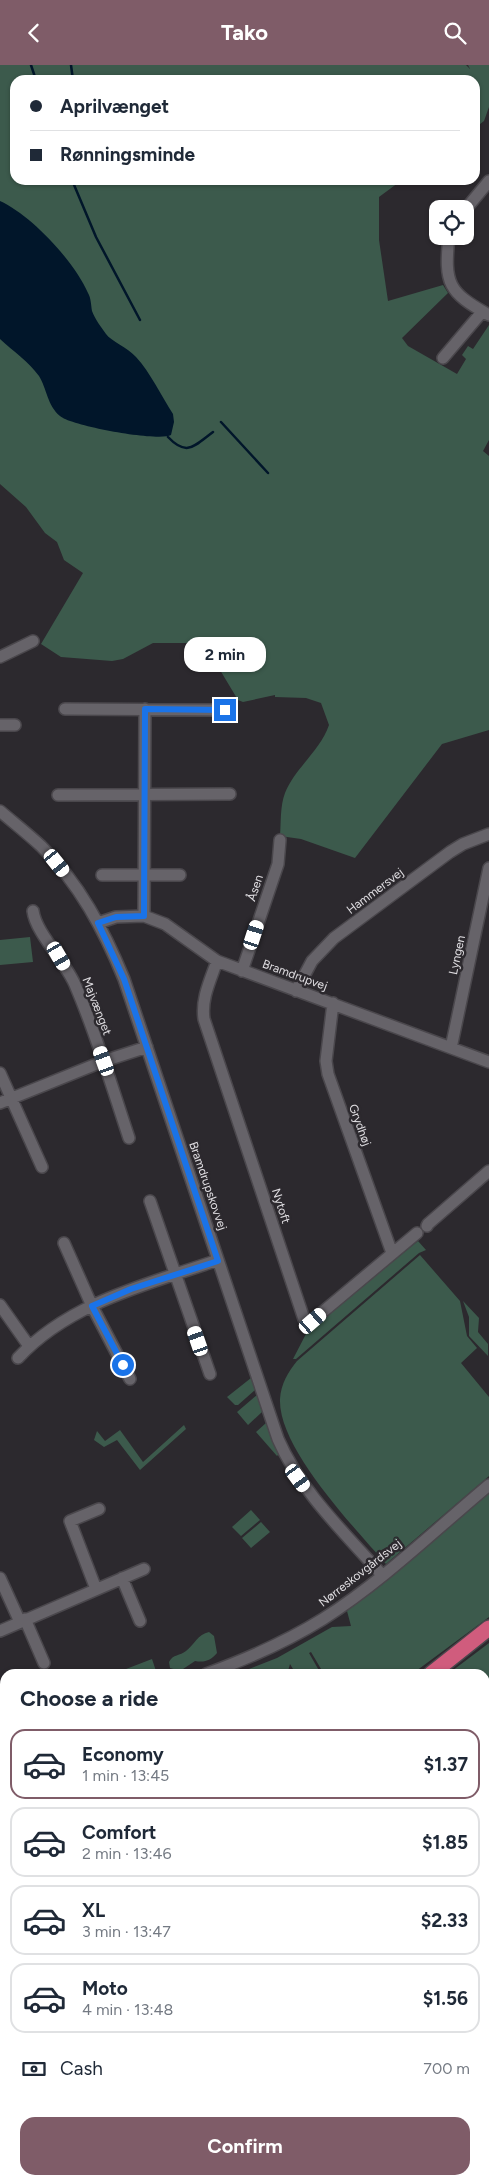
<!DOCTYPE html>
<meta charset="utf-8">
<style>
body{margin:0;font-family:Figtree,sans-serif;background:#f2f2f3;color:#1f2937;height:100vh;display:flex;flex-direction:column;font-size:19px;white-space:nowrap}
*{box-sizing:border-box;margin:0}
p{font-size:16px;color:#747a83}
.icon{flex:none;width:28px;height:28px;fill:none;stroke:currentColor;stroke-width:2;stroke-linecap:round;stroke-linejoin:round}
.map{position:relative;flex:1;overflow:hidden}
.sheet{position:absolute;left:0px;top:1604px;width:490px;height:516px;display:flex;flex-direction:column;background:#fff;border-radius:15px 15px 0 0;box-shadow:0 1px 4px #0004}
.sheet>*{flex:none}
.guide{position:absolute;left:10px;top:10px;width:470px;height:110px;border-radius:15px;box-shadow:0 1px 4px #0004;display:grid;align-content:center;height:110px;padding:0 20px;background:#fff}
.controls{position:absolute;left:429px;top:135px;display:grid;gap:10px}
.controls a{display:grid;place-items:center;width:45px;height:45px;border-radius:10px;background:#fff;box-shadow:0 1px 4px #0004;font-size:25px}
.end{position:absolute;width:22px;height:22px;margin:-11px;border:6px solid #1a73e8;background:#fff;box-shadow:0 0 0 2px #fff}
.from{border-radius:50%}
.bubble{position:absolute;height:35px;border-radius:15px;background:#fff;box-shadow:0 1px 4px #0004;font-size:16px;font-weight:700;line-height:35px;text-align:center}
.car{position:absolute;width:15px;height:30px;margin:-15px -8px;border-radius:6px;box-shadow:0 0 4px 1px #0007;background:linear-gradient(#fff 24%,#345 0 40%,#fff 0 76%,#345 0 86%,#fff 0)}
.guide b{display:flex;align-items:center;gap:18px;height:48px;font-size:19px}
.guide b+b{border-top:1px solid #e0e1e3}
.guide i{width:12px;height:12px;background:#1f2937}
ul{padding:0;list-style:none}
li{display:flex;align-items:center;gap:15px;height:70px;margin:0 10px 8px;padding:0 10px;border:2px solid #e0e1e3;border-radius:15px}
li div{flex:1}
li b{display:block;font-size:19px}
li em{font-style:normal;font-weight:700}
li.current{border-color:#7f5c68}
li>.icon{width:45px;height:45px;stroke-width:1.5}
h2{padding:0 20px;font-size:22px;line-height:60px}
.pay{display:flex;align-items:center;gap:12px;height:55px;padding:0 20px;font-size:19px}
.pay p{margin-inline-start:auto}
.action{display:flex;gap:10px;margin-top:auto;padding:10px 20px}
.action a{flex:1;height:58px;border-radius:15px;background:#7f5c68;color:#fff;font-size:20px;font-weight:700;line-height:58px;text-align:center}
header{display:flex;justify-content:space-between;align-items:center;height:65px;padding:0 20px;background:#7f5c68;color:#fff;font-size:22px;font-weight:700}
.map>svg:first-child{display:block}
.green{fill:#3c5a4c}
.water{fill:#01162a}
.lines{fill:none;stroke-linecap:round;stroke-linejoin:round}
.stream{stroke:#01162a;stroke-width:2.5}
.minor-casing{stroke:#4a474c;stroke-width:14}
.highway-casing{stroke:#4a474c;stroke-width:18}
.minor{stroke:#666369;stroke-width:11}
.highway{stroke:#d05c7d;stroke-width:15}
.route{stroke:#1a73e8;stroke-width:6}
.labels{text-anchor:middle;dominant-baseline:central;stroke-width:5;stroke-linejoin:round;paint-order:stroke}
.street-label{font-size:12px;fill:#e0dee2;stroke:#2c292e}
</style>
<header><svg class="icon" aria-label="back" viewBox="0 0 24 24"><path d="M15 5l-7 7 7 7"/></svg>Tako<svg class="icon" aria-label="search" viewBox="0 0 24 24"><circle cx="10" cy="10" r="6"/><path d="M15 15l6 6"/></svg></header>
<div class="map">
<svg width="489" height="2119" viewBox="0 0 489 2119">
<rect width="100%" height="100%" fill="#2c292e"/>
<!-- green -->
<path class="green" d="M0,0H466L470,4L468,0H489V42L484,56L475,63V15H15V115H402L379,132V175L388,236L443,220L448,228L402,273L408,281L457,309L466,294L462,290L468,281L473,284L489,260V375L483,386L489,391V665L442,679L355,793L301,774L280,771C281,757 280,741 285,728C295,703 320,686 329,660L321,638L306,633L275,632V630L243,637L238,635L214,595L201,581L193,578H153L123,594L112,596L61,592L41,579L83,508L64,495L57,477L45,468L26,442L0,419Z
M30,872L33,897L0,900V875Z
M418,1176L426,1185L419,1188L296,1294H293L307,1267Z
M420,1190L460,1236L467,1271L477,1283L461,1298L489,1332V1411L386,1499C354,1462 278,1383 280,1334C281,1319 288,1307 297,1296Z
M463,1236L479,1253L478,1267L488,1279V1291L469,1271V1252Z
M251,1313L255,1325L238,1340H235L227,1332Z
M257,1330L262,1347L248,1360L237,1347Z
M266,1358L279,1389L277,1391L256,1367Z
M184,1360L186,1364L140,1405L117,1375L104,1382L94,1375L97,1366L105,1376L120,1365L143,1397Z
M489,1426V1552L412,1609H324L311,1587L309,1588L321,1609H296L290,1599L288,1606L289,1609H236L277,1593L332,1562L351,1561L347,1546Z
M251,1445L260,1455L241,1471L232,1462Z
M261,1457L270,1467L251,1483L242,1473Z
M209,1567L214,1571L217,1588C211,1595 205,1598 195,1596L180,1606L170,1603L169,1597C173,1589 180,1591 186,1586C194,1580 198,1569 209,1567Z
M489,1578V1618L485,1620V1609H448Z
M152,1594L157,1609H113Z
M5,1649V1673L0,1675V1651Z
M489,1703V1898L485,1906V1704Z
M5,1860V2004L0,2005V1862Z
M485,1932L489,1935V2016L485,2010Z
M0,2048L5,2061V2115H26L27,2119H1L0,2117Z
M363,2115H389L391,2119H356Z"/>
<!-- water -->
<path class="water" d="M0,136C31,150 74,196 88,228C91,233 91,240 92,246C95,254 101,262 106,269C111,276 128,283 136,292C150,307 162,332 173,349L174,357L171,370C159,377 71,361 60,351C47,340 47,324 39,311C29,297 13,286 0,274Z
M489,1898V1935L485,1932V1906Z"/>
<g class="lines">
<!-- stream -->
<path class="stream" d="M31,0L36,15
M71,0L73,15
M72,115L96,172L140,255
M221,357L268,408
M168,372C187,392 194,381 213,367"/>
<!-- minor casing -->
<g class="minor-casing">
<path id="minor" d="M465,145L489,116
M449,171C444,219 448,227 489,250
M443,293L482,247
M0,592L33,576
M65,644L225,645
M0,660H15
M58,730L230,729
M0,746C14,758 28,769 41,781C79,818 104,865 124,914L278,1374C301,1427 344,1467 382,1510
M102,810H180
M33,846C36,869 67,898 76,922C97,971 112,1022 129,1073
M144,851L145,644
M98,858L116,852L144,851L165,859L217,896L489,997
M217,896C210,916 201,934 204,954L304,1254L308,1258L313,1255L417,1168
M242,906L278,799L280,775
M296,926L312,896L334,873L450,787L463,779L489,769
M333,938L326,996L328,1009L392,1188
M451,983L489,803
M0,1008L42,1102
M0,1038L104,996L147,982
M150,1136L210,1309
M427,1161L428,1159L489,1106
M64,1178L92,1241L130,1314
M0,1240L29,1281
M18,1293C70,1237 149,1219 218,1195
M0,1513L20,1557
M122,1513L140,1556
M96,1524L70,1456L99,1444
M25,1554L44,1598
M0,1566L144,1504
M206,1609C247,1594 286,1577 323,1554C383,1516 435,1465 489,1420
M0,1683L5,1681
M485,2063L489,2062
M336,2119L342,2115"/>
</g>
<!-- highway casing -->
<g class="highway-casing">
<path id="highway" d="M431,1609L489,1563
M485,1636L489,1635
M485,1657L489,1655
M485,1689L489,1688
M0,1824L5,1822
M0,1846L5,1844"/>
</g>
<!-- minor -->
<use href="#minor" class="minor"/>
<!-- highway -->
<use href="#highway" class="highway"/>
</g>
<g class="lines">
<!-- route -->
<path class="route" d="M123,1300L92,1241L131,1224L218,1196L124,914L98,858L116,852L144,851L145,644L225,645"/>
</g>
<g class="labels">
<!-- street labels -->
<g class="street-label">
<text transform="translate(255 823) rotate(-72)">Åsen</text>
<text transform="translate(375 826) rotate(-37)">Hammersvej</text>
<text transform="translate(457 890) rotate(-78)">Lyngen</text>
<text transform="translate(295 910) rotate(20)">Bramdrupvej</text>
<text transform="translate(97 941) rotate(69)">Majvænget</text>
<text transform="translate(360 1060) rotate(70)">Grydhøj</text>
<text transform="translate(208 1121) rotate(71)">Bramdrupskovvej</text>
<text transform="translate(281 1141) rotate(72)">Nytoft</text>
<text transform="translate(360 1508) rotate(-38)">Nørreskovgårdsvej</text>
</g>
</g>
</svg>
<div class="controls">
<a><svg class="icon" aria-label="locate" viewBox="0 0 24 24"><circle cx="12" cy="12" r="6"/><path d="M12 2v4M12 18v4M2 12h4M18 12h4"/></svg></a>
</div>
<i class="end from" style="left:123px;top:1300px"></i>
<i class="end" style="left:225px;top:645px"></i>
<div class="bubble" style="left:184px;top:572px;width:82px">2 min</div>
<i class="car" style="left:57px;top:798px;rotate:141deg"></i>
<i class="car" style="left:254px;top:870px;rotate:18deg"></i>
<i class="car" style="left:59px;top:891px;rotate:150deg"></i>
<i class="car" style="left:104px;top:996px;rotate:340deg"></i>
<i class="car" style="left:313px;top:1256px;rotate:49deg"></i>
<i class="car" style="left:198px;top:1276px;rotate:341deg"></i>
<i class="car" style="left:298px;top:1413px;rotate:144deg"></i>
<div class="guide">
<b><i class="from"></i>Aprilvænget</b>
<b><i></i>Rønningsminde</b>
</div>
<section class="sheet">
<h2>Choose a ride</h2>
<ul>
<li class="current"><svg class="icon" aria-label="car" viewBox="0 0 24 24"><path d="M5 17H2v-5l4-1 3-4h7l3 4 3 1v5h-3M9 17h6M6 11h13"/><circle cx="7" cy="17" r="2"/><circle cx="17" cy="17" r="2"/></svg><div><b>Economy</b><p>1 min · 13:45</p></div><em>$1.37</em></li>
<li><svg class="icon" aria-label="car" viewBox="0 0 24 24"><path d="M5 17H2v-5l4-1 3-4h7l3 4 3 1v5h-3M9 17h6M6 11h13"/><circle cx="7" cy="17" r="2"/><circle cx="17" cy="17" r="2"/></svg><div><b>Comfort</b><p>2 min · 13:46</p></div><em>$1.85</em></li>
<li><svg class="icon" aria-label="car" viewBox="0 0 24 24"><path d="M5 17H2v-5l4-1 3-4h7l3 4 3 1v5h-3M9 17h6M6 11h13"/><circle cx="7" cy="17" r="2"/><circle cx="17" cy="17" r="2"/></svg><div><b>XL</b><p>3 min · 13:47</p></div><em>$2.33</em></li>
<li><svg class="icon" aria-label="car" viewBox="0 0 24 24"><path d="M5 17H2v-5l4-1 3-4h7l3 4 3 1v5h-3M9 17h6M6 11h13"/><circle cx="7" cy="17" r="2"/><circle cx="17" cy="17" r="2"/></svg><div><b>Moto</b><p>4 min · 13:48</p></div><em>$1.56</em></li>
</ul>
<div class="pay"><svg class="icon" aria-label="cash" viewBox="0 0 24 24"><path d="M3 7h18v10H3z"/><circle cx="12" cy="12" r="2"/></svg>Cash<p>700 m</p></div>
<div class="action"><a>Confirm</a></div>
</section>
</div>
